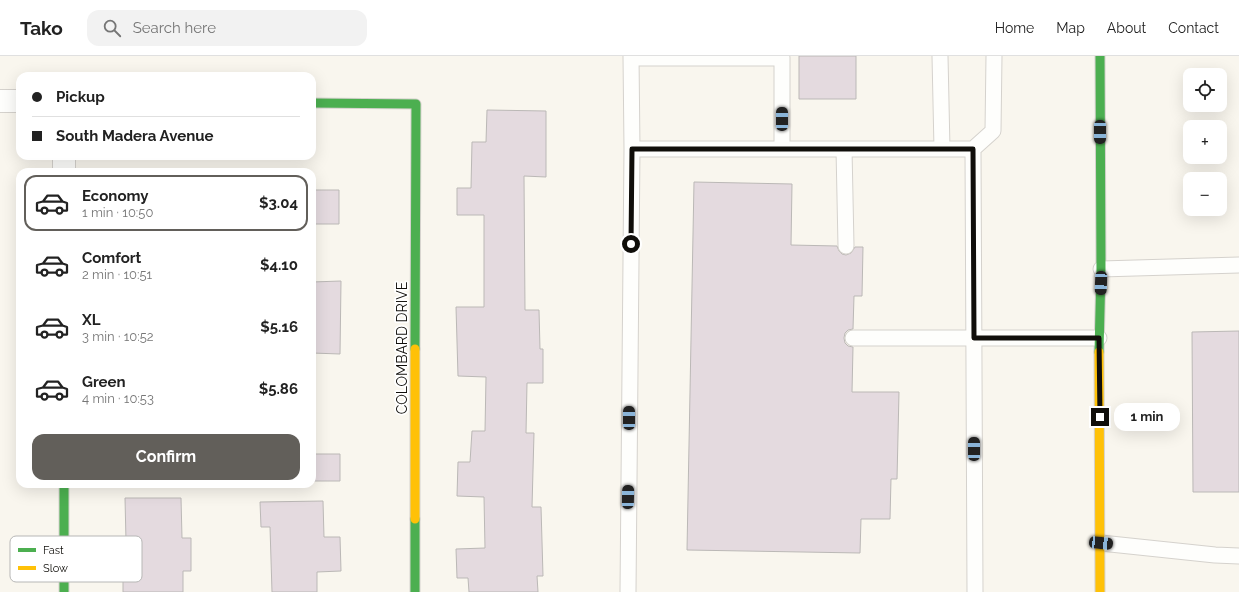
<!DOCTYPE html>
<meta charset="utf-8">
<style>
body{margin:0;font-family:Raleway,sans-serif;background:#f2f2f2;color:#222;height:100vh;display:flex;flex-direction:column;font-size:15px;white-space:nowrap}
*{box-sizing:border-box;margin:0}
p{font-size:13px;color:#767676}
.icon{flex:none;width:22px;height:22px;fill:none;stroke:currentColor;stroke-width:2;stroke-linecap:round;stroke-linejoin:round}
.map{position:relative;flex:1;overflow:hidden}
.sheet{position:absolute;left:16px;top:112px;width:300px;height:320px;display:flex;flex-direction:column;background:#fff;border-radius:12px;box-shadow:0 4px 16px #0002}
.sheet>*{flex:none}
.banner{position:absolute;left:16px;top:16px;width:300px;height:88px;border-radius:12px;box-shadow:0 4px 16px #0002;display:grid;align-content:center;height:88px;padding:0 16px;background:#fff}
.controls{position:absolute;left:1183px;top:12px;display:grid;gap:8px}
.controls a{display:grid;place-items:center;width:44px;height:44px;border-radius:8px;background:#fff;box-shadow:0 4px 16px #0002;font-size:20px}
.end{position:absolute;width:18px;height:18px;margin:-9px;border:5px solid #100e0a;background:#fff;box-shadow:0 0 0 2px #fff}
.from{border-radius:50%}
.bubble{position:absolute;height:28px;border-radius:12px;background:#fff;box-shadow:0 4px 16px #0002;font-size:13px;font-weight:700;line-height:28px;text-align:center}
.car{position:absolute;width:12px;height:24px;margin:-12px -6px;border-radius:5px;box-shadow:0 0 3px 1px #0007;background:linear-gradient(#222 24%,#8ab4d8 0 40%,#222 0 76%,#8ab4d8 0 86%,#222 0)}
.banner b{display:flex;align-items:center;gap:14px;height:38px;font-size:15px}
.banner b+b{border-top:1px solid #e0e0e0}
.banner i{width:10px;height:10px;background:#222}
ul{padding:7px 0 0;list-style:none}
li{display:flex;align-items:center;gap:12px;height:56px;margin:0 8px 6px;padding:0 8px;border:2px solid transparent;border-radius:12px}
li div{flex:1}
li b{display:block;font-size:15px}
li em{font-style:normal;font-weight:700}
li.active{border-color:#625f5a}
li>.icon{width:36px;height:36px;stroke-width:1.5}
.cta{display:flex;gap:8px;margin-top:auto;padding:8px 16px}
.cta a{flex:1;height:46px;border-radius:12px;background:#625f5a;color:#fff;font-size:16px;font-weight:700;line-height:46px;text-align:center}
header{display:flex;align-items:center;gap:24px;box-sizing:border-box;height:56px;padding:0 20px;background:#fff;border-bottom:1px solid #e0e0e0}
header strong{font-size:19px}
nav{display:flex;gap:22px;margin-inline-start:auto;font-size:14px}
.search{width:280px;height:36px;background:#f2f2f2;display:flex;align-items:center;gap:10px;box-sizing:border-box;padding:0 14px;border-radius:12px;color:#767676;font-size:15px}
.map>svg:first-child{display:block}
.building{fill:#e4dadf;stroke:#bbb8b6}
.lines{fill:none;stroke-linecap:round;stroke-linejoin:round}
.lane-casing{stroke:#d5d2cd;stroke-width:17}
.street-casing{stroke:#d5d2cd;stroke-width:24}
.fast-casing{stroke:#d5d2cd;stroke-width:11}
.slow-casing{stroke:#d5d2cd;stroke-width:11}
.lane{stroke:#fefefc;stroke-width:15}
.street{stroke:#fefefc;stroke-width:22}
.fast{stroke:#4caf50;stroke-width:9}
.slow{stroke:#ffc107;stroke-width:9}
.route{stroke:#100e0a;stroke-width:5}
.labels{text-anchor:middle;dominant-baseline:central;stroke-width:3.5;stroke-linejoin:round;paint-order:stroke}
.street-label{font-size:14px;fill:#100e0a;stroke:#fff}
.key{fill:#fff;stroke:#b7b7b6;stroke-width:1}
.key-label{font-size:11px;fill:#100e0a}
</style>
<header>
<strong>Tako</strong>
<div class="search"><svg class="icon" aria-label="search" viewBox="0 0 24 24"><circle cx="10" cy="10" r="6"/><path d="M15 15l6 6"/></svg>Search here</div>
<nav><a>Home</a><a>Map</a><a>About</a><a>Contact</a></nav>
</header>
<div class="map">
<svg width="1239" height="536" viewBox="0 0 1239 536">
<rect width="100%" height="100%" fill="#f9f6ee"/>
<!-- building -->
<path class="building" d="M799,0H856V43H799Z
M487,54L546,55V121L524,120L525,254H539L540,293H543V327H527L526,377H534L532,451H541L543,520H537L538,536H469L468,522H457L456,493L485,492L484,441L457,440L458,406H470L472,375H485L486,321L458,320L456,251H484V159H457V132H471L472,86H486Z
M694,126L792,128L791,189L837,190L839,195L842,198L846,199L851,197L855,191H863L862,240H854L853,273L848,274L845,277L844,282L845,287L848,290L853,291L852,336H899L897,423H891L890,463H861L860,497L687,494Z
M312,134H339V168H312Z
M341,225L340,298L312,297V226Z
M1239,275V436H1193L1192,276Z
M312,398H340V425H312Z
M125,442H181L182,482H191V515H183V536H123V516H110V485H126Z
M323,445L324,481H340L341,515L317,516V536H272L270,471H261L260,446Z"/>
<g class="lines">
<!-- lane casing -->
<g class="lane-casing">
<path id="lane" d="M940,0L942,93
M631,2H782V93
M632,93H973L975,536
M844,93L846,190
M973,93L993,75L994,0
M1101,213L1239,209
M853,282H1099
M1101,487L1215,499L1239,500
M628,536L632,93L631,0"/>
</g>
<!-- street casing -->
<g class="street-casing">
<path id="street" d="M0,45H20
M64,100V116"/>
</g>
<!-- fast casing -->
<g class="fast-casing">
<path id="fast" d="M312,47L416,48L415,293
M1099,296L1101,213L1100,0
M64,428V536
M415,536V463"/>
</g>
<!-- slow casing -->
<g class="slow-casing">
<path id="slow" d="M1099,296L1100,536
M415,463V293"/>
</g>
<!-- lane -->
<use href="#lane" class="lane"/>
<!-- street -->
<use href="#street" class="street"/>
<!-- fast -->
<use href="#fast" class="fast"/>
<!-- slow -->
<use href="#slow" class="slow"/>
</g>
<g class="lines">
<!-- route -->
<path class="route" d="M631,188L632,93H973L974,282H1099L1100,361"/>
</g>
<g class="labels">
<!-- street labels -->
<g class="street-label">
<text transform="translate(402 292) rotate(-90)">COLOMBARD DRIVE</text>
</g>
</g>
<!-- legend -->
<rect x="10" y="480" width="132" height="46" rx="6" class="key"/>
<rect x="18" y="492" width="18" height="4" fill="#4caf50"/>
<rect x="18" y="510" width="18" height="4" fill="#ffc107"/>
<g class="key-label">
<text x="43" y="498">Fast</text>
<text x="43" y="516">Slow</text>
</g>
</svg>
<div class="controls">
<a><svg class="icon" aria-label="locate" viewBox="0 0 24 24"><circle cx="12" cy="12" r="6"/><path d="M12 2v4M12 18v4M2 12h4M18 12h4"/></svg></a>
<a>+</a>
<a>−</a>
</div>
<i class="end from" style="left:631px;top:188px"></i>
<i class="end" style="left:1100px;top:361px"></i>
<div class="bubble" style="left:1114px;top:347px;width:66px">1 min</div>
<i class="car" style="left:782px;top:63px;rotate:0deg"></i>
<i class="car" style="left:1100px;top:76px;rotate:180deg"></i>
<i class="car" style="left:1101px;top:227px;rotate:182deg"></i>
<i class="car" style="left:629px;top:362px;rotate:0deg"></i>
<i class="car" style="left:974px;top:393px;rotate:0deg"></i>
<i class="car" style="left:628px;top:441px;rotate:1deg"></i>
<i class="car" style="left:1101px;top:487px;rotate:96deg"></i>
<div class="banner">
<b><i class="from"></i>Pickup</b>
<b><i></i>South Madera Avenue</b>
</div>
<section class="sheet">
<ul>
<li class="active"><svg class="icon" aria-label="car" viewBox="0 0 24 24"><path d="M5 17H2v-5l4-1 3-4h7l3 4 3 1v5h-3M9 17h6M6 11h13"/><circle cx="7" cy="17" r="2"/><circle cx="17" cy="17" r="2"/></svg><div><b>Economy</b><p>1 min · 10:50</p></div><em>$3.04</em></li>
<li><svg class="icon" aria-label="car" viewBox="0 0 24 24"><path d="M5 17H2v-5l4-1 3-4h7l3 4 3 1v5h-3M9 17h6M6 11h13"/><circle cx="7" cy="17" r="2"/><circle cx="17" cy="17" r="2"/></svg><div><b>Comfort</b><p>2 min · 10:51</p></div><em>$4.10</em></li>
<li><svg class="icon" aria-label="car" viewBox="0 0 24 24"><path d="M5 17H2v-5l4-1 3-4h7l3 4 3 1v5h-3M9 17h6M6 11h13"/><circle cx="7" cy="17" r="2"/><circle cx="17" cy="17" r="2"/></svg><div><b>XL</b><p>3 min · 10:52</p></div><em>$5.16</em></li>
<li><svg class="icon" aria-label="car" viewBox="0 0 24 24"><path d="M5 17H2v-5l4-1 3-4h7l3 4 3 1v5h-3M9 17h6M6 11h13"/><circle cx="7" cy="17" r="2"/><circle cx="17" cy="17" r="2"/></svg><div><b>Green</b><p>4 min · 10:53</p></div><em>$5.86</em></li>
</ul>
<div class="cta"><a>Confirm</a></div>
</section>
</div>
